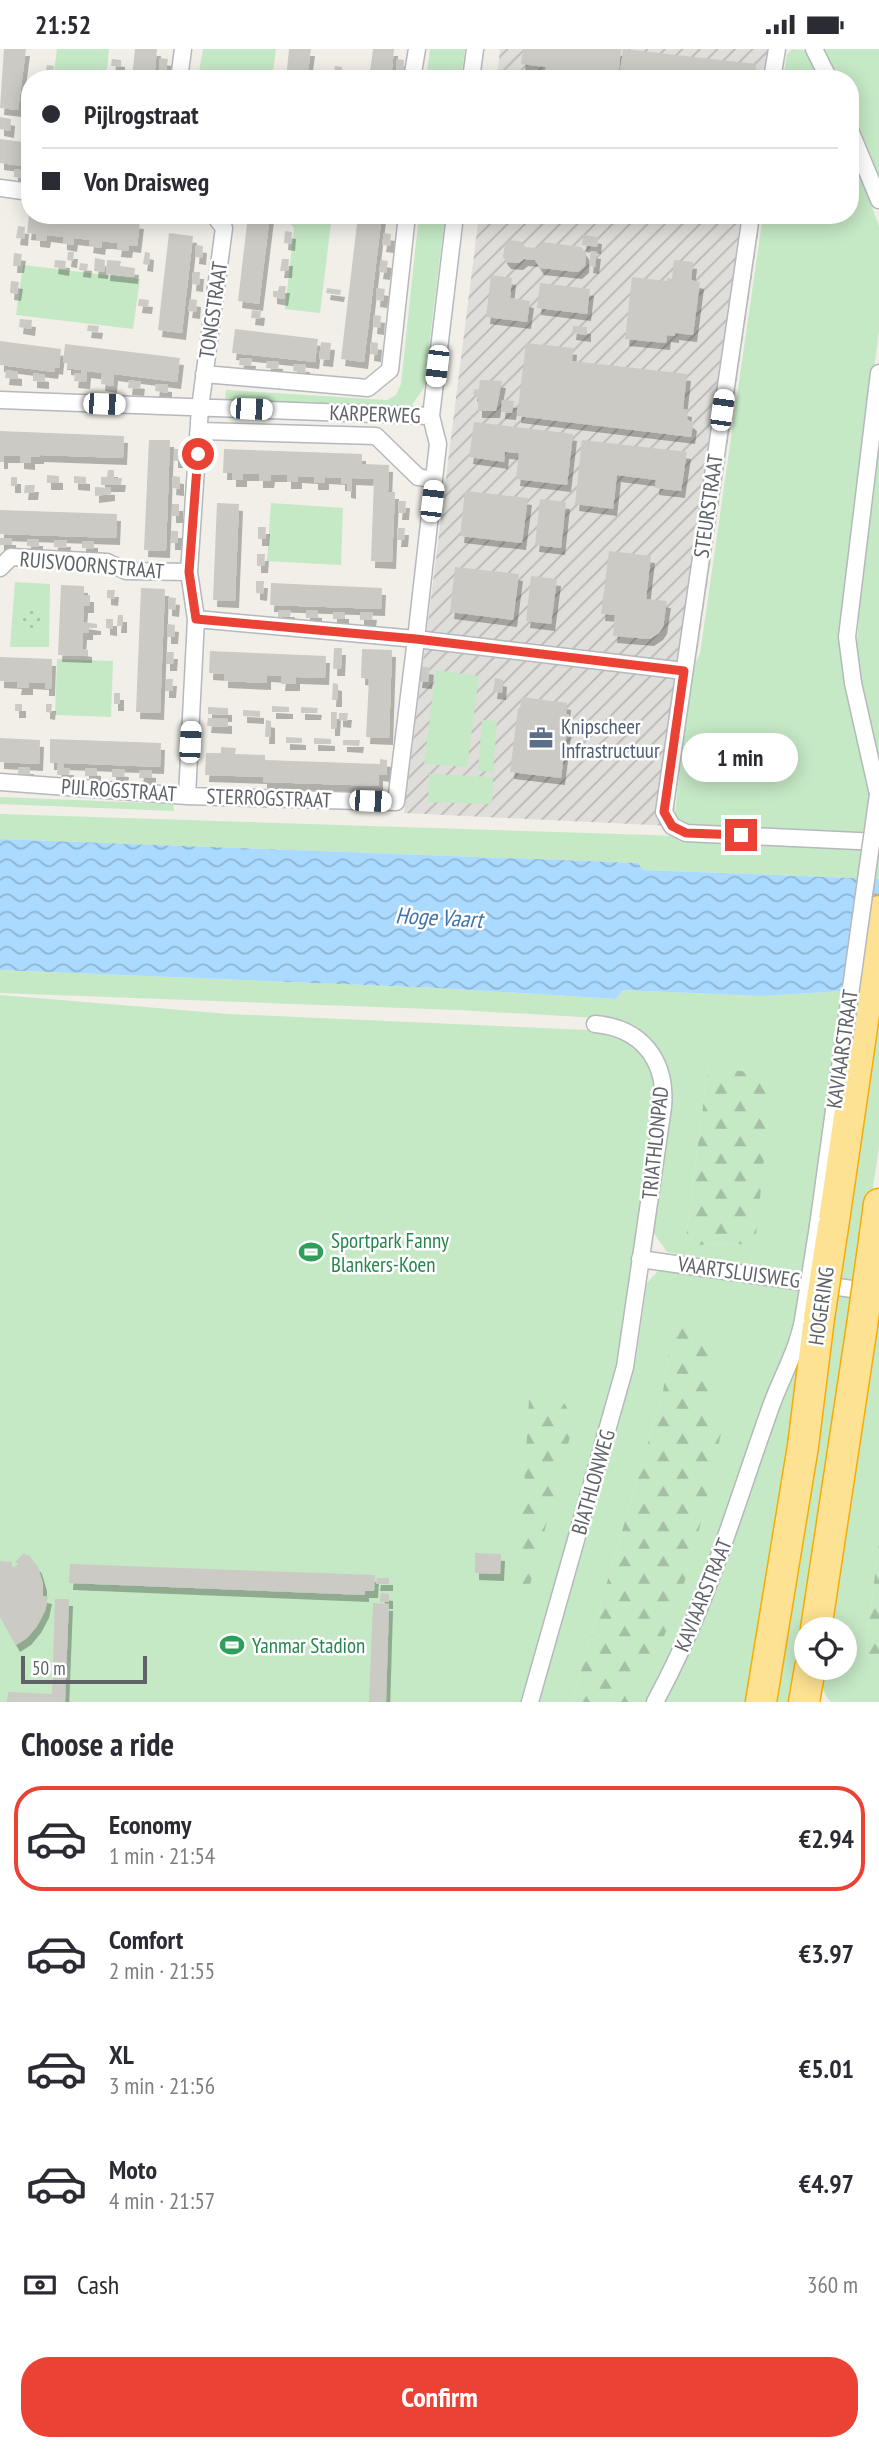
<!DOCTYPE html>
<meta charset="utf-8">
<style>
body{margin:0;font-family:"PT Sans Narrow",sans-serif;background:#f2f2f3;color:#2b2b33;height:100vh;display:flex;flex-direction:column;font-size:26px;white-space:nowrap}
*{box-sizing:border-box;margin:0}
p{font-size:23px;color:#7c7c81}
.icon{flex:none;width:38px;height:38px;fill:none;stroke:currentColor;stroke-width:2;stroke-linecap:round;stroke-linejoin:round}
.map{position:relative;height:1653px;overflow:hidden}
.drawer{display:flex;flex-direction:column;background:#fff;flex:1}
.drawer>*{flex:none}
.guide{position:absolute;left:21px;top:21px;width:838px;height:154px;border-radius:28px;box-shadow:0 4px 18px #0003;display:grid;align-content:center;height:154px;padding:0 21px;background:#fff}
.fabs{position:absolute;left:794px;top:1568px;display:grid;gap:14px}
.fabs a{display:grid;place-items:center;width:63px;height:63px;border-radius:50%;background:#fff;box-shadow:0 4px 18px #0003;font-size:35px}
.scale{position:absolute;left:21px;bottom:18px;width:126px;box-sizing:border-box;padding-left:7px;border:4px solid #5f6368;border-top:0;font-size:19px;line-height:24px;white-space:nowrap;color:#5f6368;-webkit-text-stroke:5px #fff;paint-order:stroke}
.end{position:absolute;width:32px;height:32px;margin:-16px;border:9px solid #ea4335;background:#fff;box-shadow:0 0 0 4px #fff}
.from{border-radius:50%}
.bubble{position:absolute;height:49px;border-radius:24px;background:#fff;box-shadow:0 4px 18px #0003;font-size:23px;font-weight:700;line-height:49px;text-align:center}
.car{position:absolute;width:21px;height:42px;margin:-21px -10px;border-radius:9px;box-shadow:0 0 5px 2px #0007;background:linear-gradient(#fff 24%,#345 0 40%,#fff 0 76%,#345 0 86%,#fff 0)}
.guide b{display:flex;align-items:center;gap:24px;height:66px;font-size:26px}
.guide b+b{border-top:2px solid #e1e1e2}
.guide i{width:18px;height:18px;background:#2b2b33}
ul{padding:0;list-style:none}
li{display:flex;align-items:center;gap:21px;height:105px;margin:0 14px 10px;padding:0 7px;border:4px solid transparent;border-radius:28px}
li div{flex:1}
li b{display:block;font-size:26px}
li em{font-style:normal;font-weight:700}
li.selected{border-color:#ea4335}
li>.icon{width:63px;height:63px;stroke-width:1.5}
h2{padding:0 21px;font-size:32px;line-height:84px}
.pay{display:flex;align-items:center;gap:18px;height:77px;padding:0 21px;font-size:26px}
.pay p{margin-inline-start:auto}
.cta{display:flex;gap:14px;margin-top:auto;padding:14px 21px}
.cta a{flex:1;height:80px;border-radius:28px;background:#ea4335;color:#fff;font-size:28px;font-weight:700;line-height:80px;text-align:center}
.status{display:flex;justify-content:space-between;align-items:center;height:49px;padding:0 35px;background:#fff;direction:ltr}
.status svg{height:19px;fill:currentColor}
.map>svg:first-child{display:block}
.industrial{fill:url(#industrial-furrows)}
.green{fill:#c5e8c5;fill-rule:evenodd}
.forest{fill:url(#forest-firs)}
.park{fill:url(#park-dots)}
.water{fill:url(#water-waves)}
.building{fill:#cccac5;filter:url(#shadow)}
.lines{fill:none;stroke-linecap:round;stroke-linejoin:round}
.street-casing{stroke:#b5b8bc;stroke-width:19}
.highway-casing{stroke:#f9ab00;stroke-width:33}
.street{stroke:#fff;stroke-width:16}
.highway{stroke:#fde293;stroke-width:30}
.street-bridge-casing{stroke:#b5b8bc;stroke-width:19;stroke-linecap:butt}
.highway-bridge-casing{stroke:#f9ab00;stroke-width:33;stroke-linecap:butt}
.street-bridge{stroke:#fff;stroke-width:16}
.highway-bridge{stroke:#fde293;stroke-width:30}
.route{stroke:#ea4335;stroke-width:9}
.labels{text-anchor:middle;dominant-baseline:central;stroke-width:5;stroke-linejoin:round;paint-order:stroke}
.street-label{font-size:21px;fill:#5f6368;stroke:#fff}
.service-label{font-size:21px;fill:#4e5e75;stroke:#fff;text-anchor:start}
.leisure-label{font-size:21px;fill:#27864d;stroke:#fff;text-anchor:start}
.water-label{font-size:23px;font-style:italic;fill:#4174aa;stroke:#fff}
</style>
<div class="status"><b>21:52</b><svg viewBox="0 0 49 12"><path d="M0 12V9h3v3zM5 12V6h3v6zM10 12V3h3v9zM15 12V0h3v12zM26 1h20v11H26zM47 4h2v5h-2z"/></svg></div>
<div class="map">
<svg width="879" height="1653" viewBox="0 0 879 1653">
<defs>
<pattern id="industrial-furrows" width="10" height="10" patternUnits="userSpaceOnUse" patternTransform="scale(1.75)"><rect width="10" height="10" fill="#e0deda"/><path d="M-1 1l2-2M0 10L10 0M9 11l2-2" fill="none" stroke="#b9b8b5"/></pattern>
<pattern id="forest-firs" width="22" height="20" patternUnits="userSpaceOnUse" patternTransform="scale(1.75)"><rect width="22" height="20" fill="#c5e8c5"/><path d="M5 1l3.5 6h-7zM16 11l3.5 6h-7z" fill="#a3c0a4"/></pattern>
<pattern id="park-dots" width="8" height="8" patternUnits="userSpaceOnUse" patternTransform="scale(1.75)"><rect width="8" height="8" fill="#c5e8c5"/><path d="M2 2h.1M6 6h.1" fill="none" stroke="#a3c0a4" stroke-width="1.8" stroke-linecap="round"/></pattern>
<pattern id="water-waves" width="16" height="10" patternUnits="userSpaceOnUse" patternTransform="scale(1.75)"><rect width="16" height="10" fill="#aadaff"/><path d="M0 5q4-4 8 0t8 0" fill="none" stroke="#8eb4d2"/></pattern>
<filter id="shadow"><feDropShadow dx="4" dy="7" stdDeviation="0" flood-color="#0004"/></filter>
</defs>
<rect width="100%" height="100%" fill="#f1efe8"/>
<!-- industrial -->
<path class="industrial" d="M500,0H785L780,30H497Z
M479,166H761L672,777L404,764Z"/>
<!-- green -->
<path class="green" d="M57,0H109L106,30H53Z
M203,0H276L272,30L199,23Z
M430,0H465L461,30H426Z
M792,0L809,2L821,30H783L787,5Z
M824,0H879V129L851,59L850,30H838Z
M851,101L879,177V282L841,577L873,746L866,786L688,778L676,771L675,765L689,637L692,620L700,605L763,166H850Z
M283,166H332L320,264L285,260L294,179Z
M419,166H445L424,339L411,357L400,359L225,351L226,341L387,351L396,346L401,335Z
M23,216L140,230L133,280L16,266Z
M879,388V716L856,604L864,509Z
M271,454L343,459L341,516L267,512Z
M15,533L50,535L49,598H10Z
M57,610L113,612L111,668L55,666Z
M436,621L479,627L467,718L424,715Z
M482,671L497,672L493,723L478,722Z
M429,725L493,728L492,755L428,753Z
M0,748L173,755L174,762L0,755Z
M0,765L651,786L879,798V830L643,821L638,814L0,790Z
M0,921L438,939L616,950L623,941L760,947L844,942L804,1227L667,1203L653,1183L671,1035L665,1015L639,981L599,969L457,961L0,944ZM708,1018L755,1195L685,1196Z
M879,943V1097L859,1235L837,1232Z
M0,946L229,965L610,982C653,1007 659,1019 656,1068L619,1315L524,1653H0Z
M673,1220L802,1241L796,1288L717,1504L650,1653H629L659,1596L723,1375L708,1369L693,1273L674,1269L663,1342L572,1653H539L606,1421L636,1309L647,1234L658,1222Z
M835,1246L857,1249L795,1653H773Z
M879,1252V1494L865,1605L879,1611V1653H831C821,1644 822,1631 823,1619H845V1580H827Z
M809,1286L748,1653H664L711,1553L784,1337Z"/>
<!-- forest -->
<path class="forest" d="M708,1018L773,1026L755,1195L685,1196Z
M674,1268L693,1273L714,1291C717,1318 706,1342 708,1369L723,1375C710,1434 698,1495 678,1552C666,1587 648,1621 629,1653H572L663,1342Z
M529,1351L565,1355L574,1373L528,1543H518Z
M879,1494V1611L865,1605Z"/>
<!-- park -->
<path class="park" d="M22,561L44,562L43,582L21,580Z"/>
<!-- water -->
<path class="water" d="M0,790L638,814L643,821L879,830V943L844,942L760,947L623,941L616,950L438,939L0,921Z"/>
<!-- building -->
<path class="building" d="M4,0H26L18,61L0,59Z
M135,0H157L154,30H132Z
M289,0H311L307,30H286Z
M373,0H394L391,30H369Z
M523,0H621L618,30H514L515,23L526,24V26H545L546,18L521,15Z
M623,0L756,15L755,30H666L620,24Z
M160,9L168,10L166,22L159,21Z
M112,10L121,11V18L111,17Z
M397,10L404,11L403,23L396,22Z
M47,16L54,17L52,29L45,28Z
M335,17L342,18L341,30L333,29Z
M0,68L11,70L10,82L0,80Z
M0,90L30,94V118L0,114Z
M14,120L26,122L25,129L14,128Z
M29,166H83L140,173L137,197L129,196L128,202L117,201L118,194L109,193H102L101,199L89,197L90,191L74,189L73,196L63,194V188L47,186L46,192L36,191V185L27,184Z
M248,166H270L259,255L238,252Z
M358,166H382L364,313L341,310Z
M18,177L25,178L24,190L16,189Z
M285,182L292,183L291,195L284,194Z
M169,184L193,187L182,284L158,281Z
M384,184L391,185L390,197L382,196Z
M583,186L598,188L597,198L582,196Z
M509,191L522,193L525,198L537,199L543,193L581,198L586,205L585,217L578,223L540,219L535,211L524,210L519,214L507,213L503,208L505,195Z
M196,196L203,197L202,209L195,208Z
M591,202L597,203L595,218L589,217Z
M68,203H74L73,212L67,211Z
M145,203L150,204L149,216L143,215Z
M14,204L22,205L20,217H13Z
M95,209L105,211L104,223L94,222Z
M282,210H289L288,222H280Z
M55,211L66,212L65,220L54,218Z
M107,211L121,212L120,217L135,219L134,228L106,225Z
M381,211L388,212L386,224L379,223Z
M674,211L693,213L691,231L700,233L693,286L675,284V287L667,286L666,294L625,290L632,228L667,232V229L672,230Z
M80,214L88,215L87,222L79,221Z
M193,223H200L199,236L192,235Z
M491,226L512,229L510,249L530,252L527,273L486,268Z
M11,232L19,233L17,245L10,244Z
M540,234L590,240L587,265L537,259Z
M279,237H286L284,250L273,248V242H278Z
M327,239L341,241L340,246L326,244Z
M377,239L385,240L383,252L376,251Z
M139,250L149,251L148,258L138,257Z
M190,250L197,251L196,263L188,262Z
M252,261L261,262L260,270L251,269Z
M374,266L381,267L380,279L373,278Z
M20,270L32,271L31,280L19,278Z
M88,276L99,277L98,283L87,282Z
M573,277L587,278V286L572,284Z
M235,280L318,290L315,313L232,304Z
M0,292L61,300L59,319L55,318L54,323L0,316Z
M321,293L331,294L329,311L319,310Z
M371,293L378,294L377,306L370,305Z
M526,294L573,299L572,312L687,325L683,360L688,361L687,370L693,375L691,388L517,367Z
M65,295L180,309L177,333L114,325L113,337L101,335L102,324L87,322L86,333L74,332L75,324L81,325V321L67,319V314H63Z
M240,309L252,310L251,317L239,316Z
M267,312L279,313L278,320L266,319Z
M294,315L306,316L305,324L293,322Z
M6,321L18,323V330L5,329Z
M33,324L45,326V333L33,332Z
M129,331L141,333L140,340L128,339Z
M480,331L502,332L496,362H478V349L473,345L474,341L479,340Z
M156,335L168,336V344L155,342Z
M502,351L514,352L512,364L501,363Z
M474,373L573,385L567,436L516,430L519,404L505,403L504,413L469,408Z
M0,382L124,387L123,409L40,406V408H31V414L20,413V407H4V413H0Z
M149,391H170L166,502L144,501Z
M582,391L687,403L681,442L655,439L656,431L617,426L613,460L575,455Z
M174,400H181V412H174Z
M224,400L362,405V415L389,416L388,443H395L392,513L371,512L374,430L352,429V443L347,442V435H341V429L325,428V434H314V428L298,427V433H287V426H271L270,432H259V425H243V431H232V424H223Z
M108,421H114V429H122L121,436H101V428H107Z
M47,426L59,427V434H47Z
M74,427L86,428V435L74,434Z
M173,427L180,428V440L172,439Z
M11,428H17V437H11Z
M25,436H35L34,444H24Z
M95,438L111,439V445L95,447Z
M465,442L528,449L522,494L460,487Z
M540,450L566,453L561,499L535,496Z
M399,452H406L405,464H398Z
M217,454L239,455L235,552L213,551Z
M172,455H179V467H172Z
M0,461L117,465L116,489L0,485Z
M258,478H266L265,490H258Z
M398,479H405L404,491H397Z
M171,482H178V494H171Z
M0,489H12V496H0Z
M27,490H39V498L27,497Z
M54,491H67L66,499L54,498Z
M82,492H94V500L82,499Z
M609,502L651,507L646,550L667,552L663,578L659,584L650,590L613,587L615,566L601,565Z
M257,505H265L264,517H257Z
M455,518L519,525L513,571L450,563Z
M531,527L557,530L551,575L526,572Z
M256,532H264L263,545L256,544Z
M271,534L382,539L381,560L270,556Z
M61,536L84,537V546H90V557H84L83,573L97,575V579H89V584H83L82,600L88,601V607L58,606Z
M141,539L165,540L160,664L136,663Z
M107,541H115L114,550L107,549Z
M168,548L176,549L175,561L168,560Z
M278,561H291L290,568H278Z
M306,561L318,562V569H306Z
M333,563H345V570H333Z
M360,563L373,564L372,571H360Z
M118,566H123V577H117Z
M106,570H113V580L106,579Z
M167,575L175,576L174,588H167Z
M334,599H342L341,620H333Z
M362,600L392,601L389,689L366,688L369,630L361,629Z
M210,602L326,607L325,629L296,628V635H281L282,627L267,626V634L224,632V625L209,624Z
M166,603H174L173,615H166Z
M0,608L52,610L51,640H45V634L29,633V639H17L18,633L0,632Z
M420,617L430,619L428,633L418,632Z
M495,629L503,631L502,644L493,643Z
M165,630H173L172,642H165Z
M333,634L338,635V651H332Z
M114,644H120V655H114Z
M522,648L567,654L566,665H569L561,729L510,723L518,659H520Z
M15,655H22V662H15Z
M46,655H52L51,664L46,663Z
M272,657L289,658V663H272Z
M208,658L228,659V666L208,665Z
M301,658L318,659L317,664H301Z
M243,661L260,662V668L243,667Z
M331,663H337L336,680H331Z
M339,664H348L347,672L339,671Z
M208,669L228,670V678L207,677Z
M266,671L271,672V688H265Z
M286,688L302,689V694H286Z
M0,689L40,691L39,715L0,713Z
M314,689L331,690V695H314Z
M50,690L161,694L160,718L64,714V719H70L69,726H57L58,714H50Z
M343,691H360L359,697L343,696Z
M221,698L236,699L235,705L265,706V711L380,715V710L387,711V726L379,725V737L263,733V728L205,726L206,704H221Z
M18,718H30V726L18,725Z
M85,719L97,720V727H85Z
M112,720L125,721L124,728H112Z
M140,721L152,722V729H139Z
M24,1504L27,1507L28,1505L38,1518L43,1535V1547L48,1548L45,1562L37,1577L27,1589L16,1596L0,1568V1512L12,1513V1518H15L18,1515L15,1513Z
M475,1504L501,1505L500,1525L475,1524Z
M70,1515L375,1526L374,1542H365V1546L69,1534Z
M377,1529H389V1535H376Z
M381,1544L389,1545V1553H380Z
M55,1550H69L65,1653H7L8,1643L52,1645Z
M373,1554L389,1555L386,1653H369Z"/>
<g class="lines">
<!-- street casing -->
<g class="street-casing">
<path id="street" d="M814,0L829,30
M179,30L183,0
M412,30L417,0
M471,30L475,0
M772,30L777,0
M850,81L879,151
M0,139L30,143
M455,166L431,367L438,395L416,590L684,622
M751,166L664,763L672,777L686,784L879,793
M204,325L368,339L390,321L407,166
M0,351L431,367
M200,382L376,387L418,428L434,431
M0,519L11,508L107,513L126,522L189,523
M0,733L187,747L196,570L189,523L200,359L224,179L214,166
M878,745L853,634L847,588L879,324
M187,747L396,753L416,590L196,570
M818,1177L844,989
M640,1210L873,1243
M530,1653L625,1318L663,1058C667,1012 642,979 595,975
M655,1653C707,1558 734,1461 770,1360C781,1328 799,1300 804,1265"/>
</g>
<!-- highway casing -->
<g class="highway-casing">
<path id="highway" d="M833,1178L879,862
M875,1185L879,1155
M816,1580L862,1277
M761,1653L803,1397L819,1269
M804,1653L810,1619"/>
</g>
<!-- street -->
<use href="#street" class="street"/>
<!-- highway -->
<use href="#highway" class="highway"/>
<!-- street-bridge casing -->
<g class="street-bridge-casing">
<path id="street-bridge" d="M844,989L878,745
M804,1265L818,1177"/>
</g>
<!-- highway-bridge casing -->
<g class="highway-bridge-casing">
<path id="highway-bridge" d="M819,1269L833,1178
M862,1277L875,1185"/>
</g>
<!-- street-bridge -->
<use href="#street-bridge" class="street-bridge"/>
<!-- highway-bridge -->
<use href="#highway-bridge" class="highway-bridge"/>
</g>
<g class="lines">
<!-- route -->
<path class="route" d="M198,405L189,523L196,570L416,590L684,622L664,763L672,777L686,784L741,786"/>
</g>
<!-- icons -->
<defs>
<g id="office-bare" transform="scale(1.89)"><path d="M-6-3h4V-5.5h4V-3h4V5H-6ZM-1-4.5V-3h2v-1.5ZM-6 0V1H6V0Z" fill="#5c6f8a" stroke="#fff" stroke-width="2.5" paint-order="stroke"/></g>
<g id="stadium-bare" transform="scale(1.89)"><path d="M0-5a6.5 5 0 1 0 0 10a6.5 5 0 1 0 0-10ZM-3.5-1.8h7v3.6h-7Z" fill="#2e9e5b" stroke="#fff" stroke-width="2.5" paint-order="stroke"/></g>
</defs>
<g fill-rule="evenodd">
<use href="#office-bare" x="541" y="689"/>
<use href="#stadium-bare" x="311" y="1203"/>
<use href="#stadium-bare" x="232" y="1596"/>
</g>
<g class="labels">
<!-- street labels -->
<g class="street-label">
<text transform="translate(213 261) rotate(-82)">TONGSTRAAT</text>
<text transform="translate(375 365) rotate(2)">KARPERWEG</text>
<text transform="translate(708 457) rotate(-82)">STEURSTRAAT</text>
<text transform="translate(92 516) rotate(5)">RUISVOORNSTRAAT</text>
<text transform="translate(119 741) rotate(4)">PIJLROGSTRAAT</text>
<text transform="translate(269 749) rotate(2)">STERROGSTRAAT</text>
<text transform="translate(842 1000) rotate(-82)">KAVIAARSTRAAT</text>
<text transform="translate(655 1094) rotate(-84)">TRIATHLONPAD</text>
<text transform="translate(739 1223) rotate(8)">VAARTSLUISWEG</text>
<text transform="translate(821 1257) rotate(-82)">HOGERING</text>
<text transform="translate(593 1433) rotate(-74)">BIATHLONWEG</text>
<text transform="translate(703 1546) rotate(-68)">KAVIAARSTRAAT</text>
</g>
<!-- service labels -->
<g class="service-label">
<text x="561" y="677">Knipscheer<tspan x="561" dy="24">Infrastructuur</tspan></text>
</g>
<!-- leisure labels -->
<g class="leisure-label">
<text x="331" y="1191">Sportpark Fanny<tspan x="331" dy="24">Blankers-Koen</tspan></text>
<text x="252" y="1596">Yanmar Stadion</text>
</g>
<!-- water labels -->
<g class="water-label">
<text transform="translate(439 868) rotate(3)">Hoge Vaart</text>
</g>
</g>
</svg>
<div class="fabs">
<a><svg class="icon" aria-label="locate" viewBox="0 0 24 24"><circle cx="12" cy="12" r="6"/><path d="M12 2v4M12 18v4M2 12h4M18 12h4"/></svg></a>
</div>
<div class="scale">50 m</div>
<i class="end from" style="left:198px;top:405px"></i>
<i class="end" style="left:741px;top:786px"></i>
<div class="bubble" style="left:682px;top:684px;width:116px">1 min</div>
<i class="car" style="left:437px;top:317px;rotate:187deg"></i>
<i class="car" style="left:104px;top:355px;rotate:92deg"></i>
<i class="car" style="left:251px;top:360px;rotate:92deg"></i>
<i class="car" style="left:722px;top:361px;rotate:8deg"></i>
<i class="car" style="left:432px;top:452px;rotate:7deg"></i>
<i class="car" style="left:190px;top:693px;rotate:3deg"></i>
<i class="car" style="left:370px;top:752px;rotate:92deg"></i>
<div class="guide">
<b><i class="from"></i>Pijlrogstraat</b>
<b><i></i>Von Draisweg</b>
</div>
</div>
<section class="drawer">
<h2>Choose a ride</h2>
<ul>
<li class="selected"><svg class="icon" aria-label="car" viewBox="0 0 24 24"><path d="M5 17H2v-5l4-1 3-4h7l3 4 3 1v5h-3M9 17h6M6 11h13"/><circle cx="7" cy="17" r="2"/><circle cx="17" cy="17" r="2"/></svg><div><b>Economy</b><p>1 min · 21:54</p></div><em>€2.94</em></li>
<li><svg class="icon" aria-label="car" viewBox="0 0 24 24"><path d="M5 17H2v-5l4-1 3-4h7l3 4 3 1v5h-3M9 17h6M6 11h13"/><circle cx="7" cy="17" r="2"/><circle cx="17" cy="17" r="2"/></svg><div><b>Comfort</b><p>2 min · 21:55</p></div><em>€3.97</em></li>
<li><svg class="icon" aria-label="car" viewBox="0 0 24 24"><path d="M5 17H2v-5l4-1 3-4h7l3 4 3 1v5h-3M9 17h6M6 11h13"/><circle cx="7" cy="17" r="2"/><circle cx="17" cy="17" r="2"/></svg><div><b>XL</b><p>3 min · 21:56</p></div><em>€5.01</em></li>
<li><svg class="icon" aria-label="car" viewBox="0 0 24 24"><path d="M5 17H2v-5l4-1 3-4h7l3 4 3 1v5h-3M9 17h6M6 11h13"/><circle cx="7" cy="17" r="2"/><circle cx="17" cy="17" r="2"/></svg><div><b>Moto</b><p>4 min · 21:57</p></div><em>€4.97</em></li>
</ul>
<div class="pay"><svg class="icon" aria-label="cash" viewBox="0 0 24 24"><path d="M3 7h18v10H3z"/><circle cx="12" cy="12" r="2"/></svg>Cash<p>360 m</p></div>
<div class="cta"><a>Confirm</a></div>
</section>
